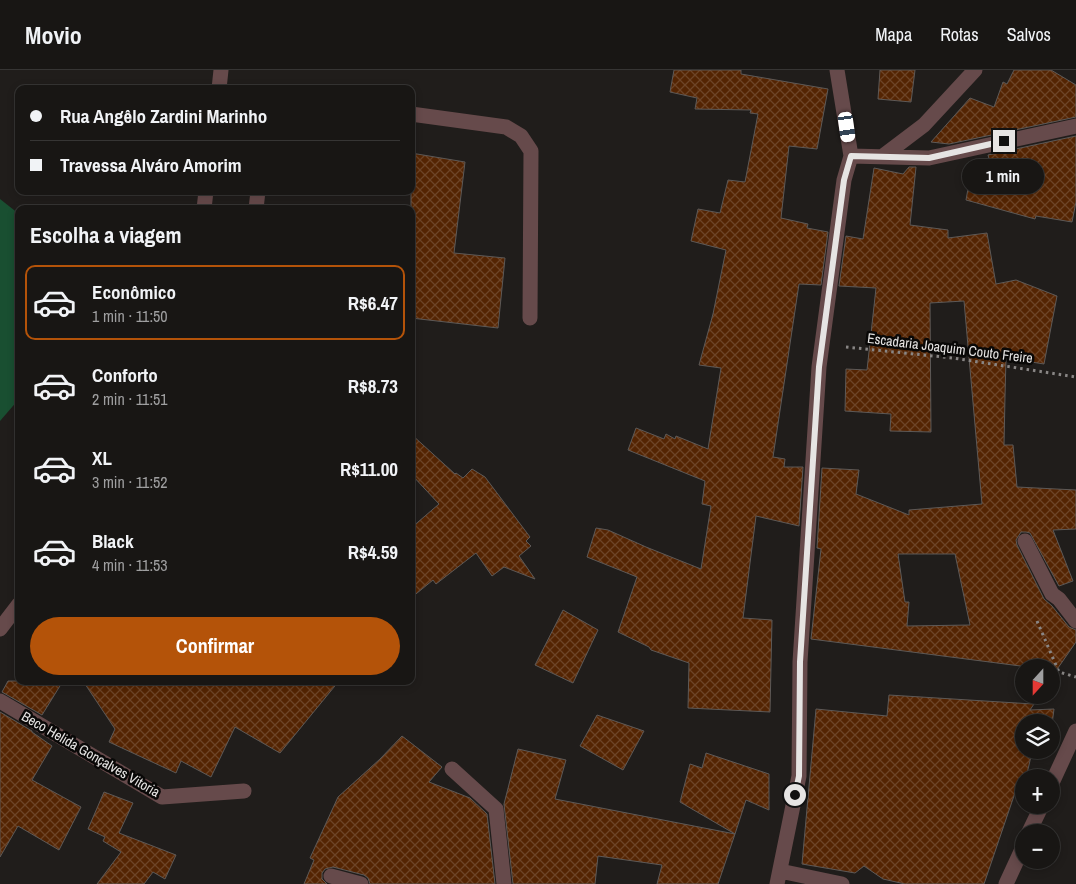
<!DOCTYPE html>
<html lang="pt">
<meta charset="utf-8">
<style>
body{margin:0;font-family:"Archivo Narrow",sans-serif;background:#211f1d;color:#f1f3f6;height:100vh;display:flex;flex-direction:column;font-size:19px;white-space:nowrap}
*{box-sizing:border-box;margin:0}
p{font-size:16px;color:#9f9fa0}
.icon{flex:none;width:28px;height:28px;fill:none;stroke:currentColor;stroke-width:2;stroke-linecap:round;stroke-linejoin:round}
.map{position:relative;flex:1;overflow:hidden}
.side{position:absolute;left:15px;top:135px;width:400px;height:480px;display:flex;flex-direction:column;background:#181614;border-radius:10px;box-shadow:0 2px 8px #0003,0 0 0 1px #363534}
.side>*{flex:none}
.guide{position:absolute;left:15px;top:15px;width:400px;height:110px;border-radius:10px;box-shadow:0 2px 8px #0003,0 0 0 1px #363534;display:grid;align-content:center;height:110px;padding:0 15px;background:#181614}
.needle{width:32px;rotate:201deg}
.controls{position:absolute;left:1015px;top:589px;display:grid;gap:10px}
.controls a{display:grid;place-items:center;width:45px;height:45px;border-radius:50%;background:#181614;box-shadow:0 2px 8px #0003,0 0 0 1px #363534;font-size:25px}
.end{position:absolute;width:22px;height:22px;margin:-11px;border:6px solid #e6e4e3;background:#111;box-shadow:0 0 0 2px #111}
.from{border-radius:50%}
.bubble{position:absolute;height:35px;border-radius:18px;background:#181614;box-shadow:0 2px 8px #0003,0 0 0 1px #363534;font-size:16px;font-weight:800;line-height:35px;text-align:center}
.car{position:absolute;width:15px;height:30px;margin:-15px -8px;border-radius:6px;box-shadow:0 0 4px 1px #0007;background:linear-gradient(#fff 24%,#345 0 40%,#fff 0 76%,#345 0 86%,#fff 0)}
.guide b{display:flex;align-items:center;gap:18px;height:48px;font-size:19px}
.guide b+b{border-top:1px solid #363534}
.guide i{width:12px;height:12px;background:#f1f3f6}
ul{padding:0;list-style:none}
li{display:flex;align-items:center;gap:15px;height:75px;margin:0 10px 8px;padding:0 5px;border:2px solid transparent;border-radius:10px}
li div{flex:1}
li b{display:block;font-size:19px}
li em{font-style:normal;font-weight:800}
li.on{border-color:#b45309}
li>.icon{width:45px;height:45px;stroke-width:1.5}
h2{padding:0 15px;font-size:22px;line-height:60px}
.button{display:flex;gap:10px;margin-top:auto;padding:10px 15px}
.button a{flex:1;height:58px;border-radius:30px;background:#b45309;color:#fff;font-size:20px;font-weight:800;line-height:58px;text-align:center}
header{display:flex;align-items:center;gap:30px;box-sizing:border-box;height:70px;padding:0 25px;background:#181614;border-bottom:1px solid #363534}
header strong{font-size:24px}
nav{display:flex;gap:28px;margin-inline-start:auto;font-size:18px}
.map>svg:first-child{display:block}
.park{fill:#194f31}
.building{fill:url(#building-cross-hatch);stroke:#5d5957;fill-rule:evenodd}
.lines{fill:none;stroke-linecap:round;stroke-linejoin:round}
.path{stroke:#898685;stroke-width:3;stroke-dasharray:2.5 4;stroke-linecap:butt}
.lane{stroke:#664a4b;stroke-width:15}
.street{stroke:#664a4b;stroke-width:15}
.route{stroke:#e6e4e3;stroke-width:6}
.labels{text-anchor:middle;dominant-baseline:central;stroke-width:5;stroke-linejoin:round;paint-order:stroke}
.street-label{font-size:14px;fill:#e6e4e3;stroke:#090807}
</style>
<header>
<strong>Movio</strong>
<nav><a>Mapa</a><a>Rotas</a><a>Salvos</a></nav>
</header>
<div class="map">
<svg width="1076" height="814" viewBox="0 0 1076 814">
<defs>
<pattern id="building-cross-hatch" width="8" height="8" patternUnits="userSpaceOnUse" patternTransform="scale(1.25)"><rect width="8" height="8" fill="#542402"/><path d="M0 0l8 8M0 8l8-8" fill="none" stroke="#6d4427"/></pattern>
</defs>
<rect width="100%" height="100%" fill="#201d1b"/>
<!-- park -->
<path class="park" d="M0,129L19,144V329L0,351Z"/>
<!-- building -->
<path class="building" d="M674,0H741V4L828,19L817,79L789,76L781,148L808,154L807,158L828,162L821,215L799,214L773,387L785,389L784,397H803L799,456L756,446L743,548L772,550L770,642L688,638L689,593L651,580L649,577L618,562L637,507L587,487L596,458L608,460L646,477L701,499L711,436L702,434L705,411L628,380L636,358L664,369L666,364L675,369L676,366L708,379L721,298L699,295L713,244L726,180L691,171L698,139L720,143L728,110L745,112L758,44L750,43L751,40L695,39L697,28L670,22Z
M880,0H915L911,32L878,29Z
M1014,0H1051L1076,15V47L949,74L931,72L970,28L994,37L1003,12L1007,14Z
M1076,66V132L1072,152L1036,146L1035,149L966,130L969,113L997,118L988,85Z
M411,83L465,92L454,183L505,188L498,258L411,248Z
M909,97H916L910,155L948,160V168L987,163L996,214L1016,210L1057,226L1044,294L1006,288L1005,326L1004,375H1013L1017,417L1076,420V459L1053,460L1073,511L1059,516L1030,463L1026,462H1021L1016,470L1017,475L1044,529L1052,536L1069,557L1076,560V572L1051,608V598H1036L811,569L821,479L817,478L822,398L859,400L856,424L909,445V440L982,434L964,231L930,233L931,362L890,361L891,344L845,341L846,299L867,300L876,218L839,216L846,166L863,169L874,98L903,104ZM898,484H955L970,555L907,556L909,532H905Z
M411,364L455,404L456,403L463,408L472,399L485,407L530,467L526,471L531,476L519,486L535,509L504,497L492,506L476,483L436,514L433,510L411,528V458L439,434L411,404Z
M563,540L598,560L573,613L535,595Z
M8,611H63L42,645L2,622Z
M83,611H339L280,683L235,657L211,707L181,691L176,703L109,672L115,659Z
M889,625L1033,634L1034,625H1040L1030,640L1054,639L1051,662V652H1024V680H1048V683L1032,682L1026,708H1024V719L1018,714L984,814H905L883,809L864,796L855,803L802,794L816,639L887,646Z
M0,642L32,661V662L52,676L32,710L81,737L59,780L18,756L0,787Z
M597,645L644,661L623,700L580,676Z
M402,666L442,697L429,712L470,728L487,744L495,814H370L368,808L364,805L333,797L325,799L322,803V809L327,814H304L314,790L310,788L338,727L380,689Z
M518,679L566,690L555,729L735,764L718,814H657L662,795L598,786L595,814H513L504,734Z
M706,683L769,704V740L746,730L735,764L680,732L690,694L702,698Z
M104,722L133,733L119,763L176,785L165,809L153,802L144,814H97L121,782L103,771L105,767L88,759Z"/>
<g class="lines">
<!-- path -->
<path class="path" d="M846,277L953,288L1076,307
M1037,551L1059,602L1076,607"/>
<!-- lane -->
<path class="lane" d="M411,44L506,57L521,66L531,81L530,248
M256,139L258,121
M1025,471L1052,524L1059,529L1076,551
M0,631L162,727L244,721
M452,699L496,739L504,814
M331,806L361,814"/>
<!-- street -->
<path class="street" d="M219,19L221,0
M851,86L929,88L1076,56
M883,86L924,55L975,0
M204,139L206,121
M0,559L19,534
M1051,715L1076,661
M1029,762L1042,735
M780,801L842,814
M777,814L799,706L800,592L819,297L844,110L851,86L837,0
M1006,814L1024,775"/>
</g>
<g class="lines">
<!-- route -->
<path class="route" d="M795,725L799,706L800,592L819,297L844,110L851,86L929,88L1004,71"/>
</g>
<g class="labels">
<!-- street labels -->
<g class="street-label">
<text transform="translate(950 278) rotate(7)">Escadaria Joaquim Couto Freire</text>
<text transform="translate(91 684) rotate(30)">Beco Helida Gonçalves Vitoria</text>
</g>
</g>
</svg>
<div class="controls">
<a><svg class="needle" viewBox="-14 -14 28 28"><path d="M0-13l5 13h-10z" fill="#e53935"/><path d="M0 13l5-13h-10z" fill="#9f9fa0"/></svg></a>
<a><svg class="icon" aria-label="layers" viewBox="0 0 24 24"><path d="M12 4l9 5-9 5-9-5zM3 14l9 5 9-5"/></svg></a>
<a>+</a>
<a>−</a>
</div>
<i class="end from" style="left:795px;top:725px"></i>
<i class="end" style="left:1004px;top:71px"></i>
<div class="bubble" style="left:962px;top:89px;width:82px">1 min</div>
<i class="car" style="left:847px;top:57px;rotate:172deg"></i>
<div class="guide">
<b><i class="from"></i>Rua Angêlo Zardini Marinho</b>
<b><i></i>Travessa Alváro Amorim</b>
</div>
<section class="side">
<h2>Escolha a viagem</h2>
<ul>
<li class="on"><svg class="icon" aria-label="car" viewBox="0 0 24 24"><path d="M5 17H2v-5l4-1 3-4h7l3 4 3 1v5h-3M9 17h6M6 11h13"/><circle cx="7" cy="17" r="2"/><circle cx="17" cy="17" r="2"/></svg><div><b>Econômico</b><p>1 min · 11:50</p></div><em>R$6.47</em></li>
<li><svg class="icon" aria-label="car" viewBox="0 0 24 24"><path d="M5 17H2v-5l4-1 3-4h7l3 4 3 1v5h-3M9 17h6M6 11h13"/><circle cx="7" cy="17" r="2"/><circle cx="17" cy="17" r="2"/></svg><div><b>Conforto</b><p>2 min · 11:51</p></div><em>R$8.73</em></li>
<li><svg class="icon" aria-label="car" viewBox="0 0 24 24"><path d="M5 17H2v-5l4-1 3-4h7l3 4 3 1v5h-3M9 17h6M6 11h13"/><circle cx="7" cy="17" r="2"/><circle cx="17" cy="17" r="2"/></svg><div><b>XL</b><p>3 min · 11:52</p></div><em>R$11.00</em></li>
<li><svg class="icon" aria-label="car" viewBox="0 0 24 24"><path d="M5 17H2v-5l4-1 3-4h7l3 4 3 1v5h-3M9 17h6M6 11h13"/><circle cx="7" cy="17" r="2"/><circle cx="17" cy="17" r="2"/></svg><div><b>Black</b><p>4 min · 11:53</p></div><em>R$4.59</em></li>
</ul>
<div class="button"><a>Confirmar</a></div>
</section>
</div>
